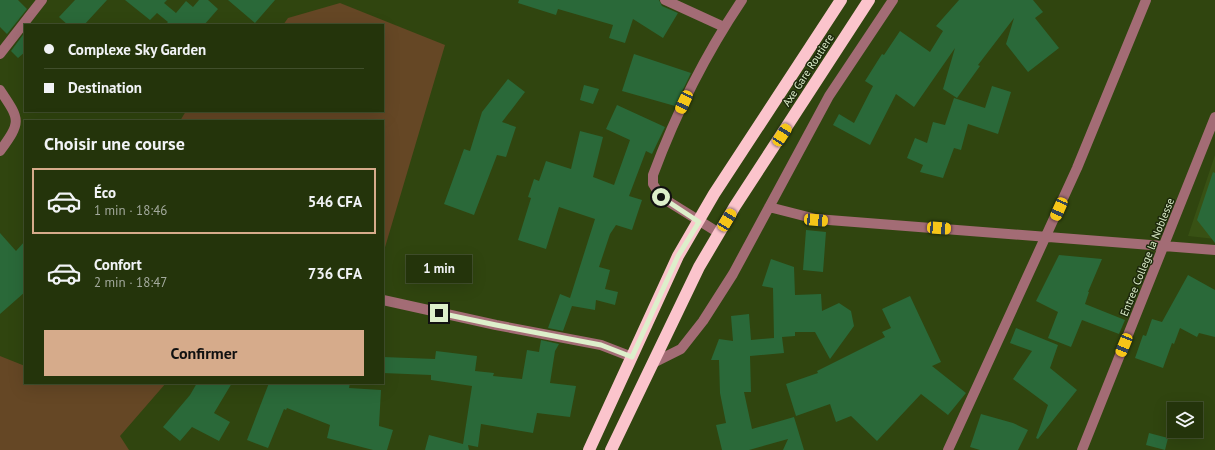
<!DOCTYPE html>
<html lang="fr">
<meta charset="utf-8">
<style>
body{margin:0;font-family:"PT Sans",sans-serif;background:#2c3c14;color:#f1f3f6;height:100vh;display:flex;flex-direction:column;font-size:15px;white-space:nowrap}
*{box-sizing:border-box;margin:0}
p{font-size:13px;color:#a3aa9d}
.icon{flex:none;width:22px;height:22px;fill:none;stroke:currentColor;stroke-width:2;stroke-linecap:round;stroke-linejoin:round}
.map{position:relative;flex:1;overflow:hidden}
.sheet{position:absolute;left:24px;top:120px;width:360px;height:264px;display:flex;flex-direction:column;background:#24340b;border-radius:0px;box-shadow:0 4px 16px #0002,0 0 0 1px #414f2c}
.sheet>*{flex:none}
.guide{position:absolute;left:24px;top:24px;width:360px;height:88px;border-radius:0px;box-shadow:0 4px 16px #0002,0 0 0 1px #414f2c;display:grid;align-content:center;height:88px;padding:0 20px;background:#24340b}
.tools{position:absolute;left:1167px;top:402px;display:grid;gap:8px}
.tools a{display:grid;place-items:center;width:36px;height:36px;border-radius:0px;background:#24340b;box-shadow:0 4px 16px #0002,0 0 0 1px #414f2c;font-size:20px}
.end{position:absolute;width:18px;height:18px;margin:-9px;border:5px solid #ddefcb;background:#111;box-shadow:0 0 0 2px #111}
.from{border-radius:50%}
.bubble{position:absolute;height:28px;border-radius:0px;background:#24340b;box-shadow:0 4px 16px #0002,0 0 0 1px #414f2c;font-size:13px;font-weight:800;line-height:28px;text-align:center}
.car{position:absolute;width:12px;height:24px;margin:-12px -6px;border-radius:5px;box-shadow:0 0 3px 1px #0007;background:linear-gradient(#f5c518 24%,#345 0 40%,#f5c518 0 76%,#345 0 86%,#f5c518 0)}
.guide b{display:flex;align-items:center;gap:14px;height:38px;font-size:15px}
.guide b+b{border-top:1px solid #414f2c}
.guide i{width:10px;height:10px;background:#f1f3f6}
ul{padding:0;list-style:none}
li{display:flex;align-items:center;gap:12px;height:66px;margin:0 8px 6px;padding:0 12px;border:2px solid transparent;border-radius:0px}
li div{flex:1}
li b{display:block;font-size:15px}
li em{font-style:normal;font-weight:800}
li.selected{border-color:#d6ab8b}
li>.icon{width:36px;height:36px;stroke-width:1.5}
h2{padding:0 20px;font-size:18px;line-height:48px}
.cta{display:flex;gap:8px;margin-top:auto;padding:8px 20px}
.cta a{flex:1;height:46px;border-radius:0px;background:#d6ab8b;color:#111;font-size:16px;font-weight:800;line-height:46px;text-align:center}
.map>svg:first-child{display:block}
.built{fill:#385114}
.green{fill:#654725}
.building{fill:#2a6939}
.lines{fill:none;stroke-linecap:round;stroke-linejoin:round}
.minor{stroke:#a36c75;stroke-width:10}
.highway{stroke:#fbc4cc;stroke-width:12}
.route{stroke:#ddefcb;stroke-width:5}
.labels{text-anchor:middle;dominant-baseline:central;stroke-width:3;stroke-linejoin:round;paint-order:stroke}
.street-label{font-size:11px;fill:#ddefcb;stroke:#1d290c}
</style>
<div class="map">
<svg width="1215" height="450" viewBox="0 0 1215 450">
<rect width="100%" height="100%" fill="#30450f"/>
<!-- built -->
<path class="built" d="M1215,155V239L1188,236Z"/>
<!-- green -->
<path class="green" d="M340,3L445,45L383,254V121H180L186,111H383V25H283L288,18Z
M0,356L25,366V383H166L120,436L129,450H0Z"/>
<!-- building -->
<path class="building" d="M0,0H18L27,9L7,34L0,27Z
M75,0H107L84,25H68L59,17Z
M125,0H167L164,3L176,13L186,1L193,7L199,0H208L218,9L204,25H165L168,22L157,13L150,20Z
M228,0H275L255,23Z
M519,0H659L662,6L678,13L663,38L633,19L625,43L609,38L613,25L558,9L556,15L518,3Z
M959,0H1033L1043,12L1035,18L1059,48L1028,72L1006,44L1014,18L978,65L980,66L957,98L943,89L955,48L914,107L896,94L870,145L833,125L839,114L854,123L873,86L865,81L882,54L884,55L900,31L930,52L943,31L936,26Z
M25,32V52L18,58L11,51Z
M634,54L691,73L675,106L622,91Z
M508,79L525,92L502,122L516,127L506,157L497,155L474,215L444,204L464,149L470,151L482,112Z
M584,85L599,89L593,104L580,100Z
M992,86L1011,92L998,134L968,124L961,150L954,148L943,178L920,172L923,165L907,158L915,138L927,143L933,122L945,125L954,98L985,108Z
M617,105L665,127L652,154L646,151L629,196L642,200L632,230L616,225L610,234L599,267L610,270L605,289L618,292L615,305L596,300L595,310L572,306L563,331L548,328L560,294L570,298L595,219L559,207L546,249L518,240L531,198L528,197L534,179L539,181L546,161L571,169L580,131L603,137L593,177L614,185L630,140L606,129Z
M1213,172L1215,173V243L1197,220Z
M806,230L826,232L823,272L803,270Z
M0,233L16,251L25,241V292L0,314Z
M1059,255L1102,259L1088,292H1089L1085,304L1125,320L1119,334L1082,320L1071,347L1048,338L1058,312L1036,301Z
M771,259L794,267L795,295L821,294L822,311L839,303L851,311L854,326L830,359L815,332H795V336L782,337L784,353L750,356L751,392H744L752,429L794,417L804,450H783L788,439L749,450H722L716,425L726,423L720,393L719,360H711L719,339L733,341L731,316L749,314L751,340L774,338L773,288L762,286Z
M1188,275L1215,290V337L1199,333L1197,337L1180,328L1174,344L1172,343L1163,368L1135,358L1143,335L1146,336L1152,319L1162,322Z
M910,296L941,362L932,366L966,393L948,415L921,394L877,441L851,416L836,422L830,404L796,416L786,384L818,373L817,371L885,337L882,332L891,328L882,309Z
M1016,328L1058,345L1050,368L1077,390L1038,439L1036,438L1048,405L1013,379L1032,351L1010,343Z
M541,340L559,344L555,351L550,383L576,386L570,417L537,413L533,433L481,424L478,447L468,445L469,450H425L429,435L463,444L472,386L431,380V375L383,373V357L435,359L436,351L477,356L475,371L494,373L493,376L522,379L527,350L539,352Z
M197,383H232L214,413L230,422L219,441L192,427L180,441L163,427L190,395Z
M269,383H350L349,388L381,390L379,426L393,430L387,450H373L327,438L330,425L287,408L286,410L284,409L268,448L247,440Z
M981,414L1013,423L1028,430L1018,450H980L970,447Z
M1149,433L1168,438L1165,450L1146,445Z"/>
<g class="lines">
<!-- minor -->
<path class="minor" d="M665,0L724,27
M0,54L42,0
M0,90C20,120 22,121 0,151
M769,207L816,219L1215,250
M719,233L661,197L653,184V175C676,113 705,55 742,0
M383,300L496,325L601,345L632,357
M653,363L681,349L703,321L733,274L829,96L893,0
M948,450L1077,168L1146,0
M1082,450L1215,117"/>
<!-- highway -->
<path class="highway" d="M589,450L678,256L714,194L841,0
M611,450L699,267L735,206L869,0"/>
</g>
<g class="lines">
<!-- route -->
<path class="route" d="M439,313L496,325L601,345L632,357L678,256L699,222L661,197"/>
</g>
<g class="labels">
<!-- street labels -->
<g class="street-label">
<text transform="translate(808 70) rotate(-57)">Axe Gare Routiere</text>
<text transform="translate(1147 257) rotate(-68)">Entree College la Noblesse</text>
</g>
</g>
</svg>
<div class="tools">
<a><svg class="icon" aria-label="layers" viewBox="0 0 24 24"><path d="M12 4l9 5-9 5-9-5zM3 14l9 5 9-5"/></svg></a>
</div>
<i class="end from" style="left:661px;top:197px"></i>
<i class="end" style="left:439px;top:313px"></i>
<div class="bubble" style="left:406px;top:255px;width:66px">1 min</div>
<i class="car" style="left:684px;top:102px;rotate:205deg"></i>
<i class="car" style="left:782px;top:135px;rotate:33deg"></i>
<i class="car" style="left:1059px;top:209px;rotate:204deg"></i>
<i class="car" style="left:727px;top:220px;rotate:31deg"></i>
<i class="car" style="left:816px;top:220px;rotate:95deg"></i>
<i class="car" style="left:939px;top:228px;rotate:94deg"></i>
<i class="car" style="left:1124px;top:345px;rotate:202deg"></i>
<div class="guide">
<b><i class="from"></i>Complexe Sky Garden</b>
<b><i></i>Destination</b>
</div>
<section class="sheet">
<h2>Choisir une course</h2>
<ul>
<li class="selected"><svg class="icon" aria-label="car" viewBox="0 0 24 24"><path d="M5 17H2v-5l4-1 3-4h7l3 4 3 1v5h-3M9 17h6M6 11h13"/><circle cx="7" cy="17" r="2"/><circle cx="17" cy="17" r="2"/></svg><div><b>Éco</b><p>1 min · 18:46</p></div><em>546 CFA</em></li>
<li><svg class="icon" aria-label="car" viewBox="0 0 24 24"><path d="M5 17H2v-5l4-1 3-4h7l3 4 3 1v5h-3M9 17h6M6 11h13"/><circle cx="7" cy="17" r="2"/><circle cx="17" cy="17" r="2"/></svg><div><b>Confort</b><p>2 min · 18:47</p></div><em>736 CFA</em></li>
</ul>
<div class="cta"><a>Confirmer</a></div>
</section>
</div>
